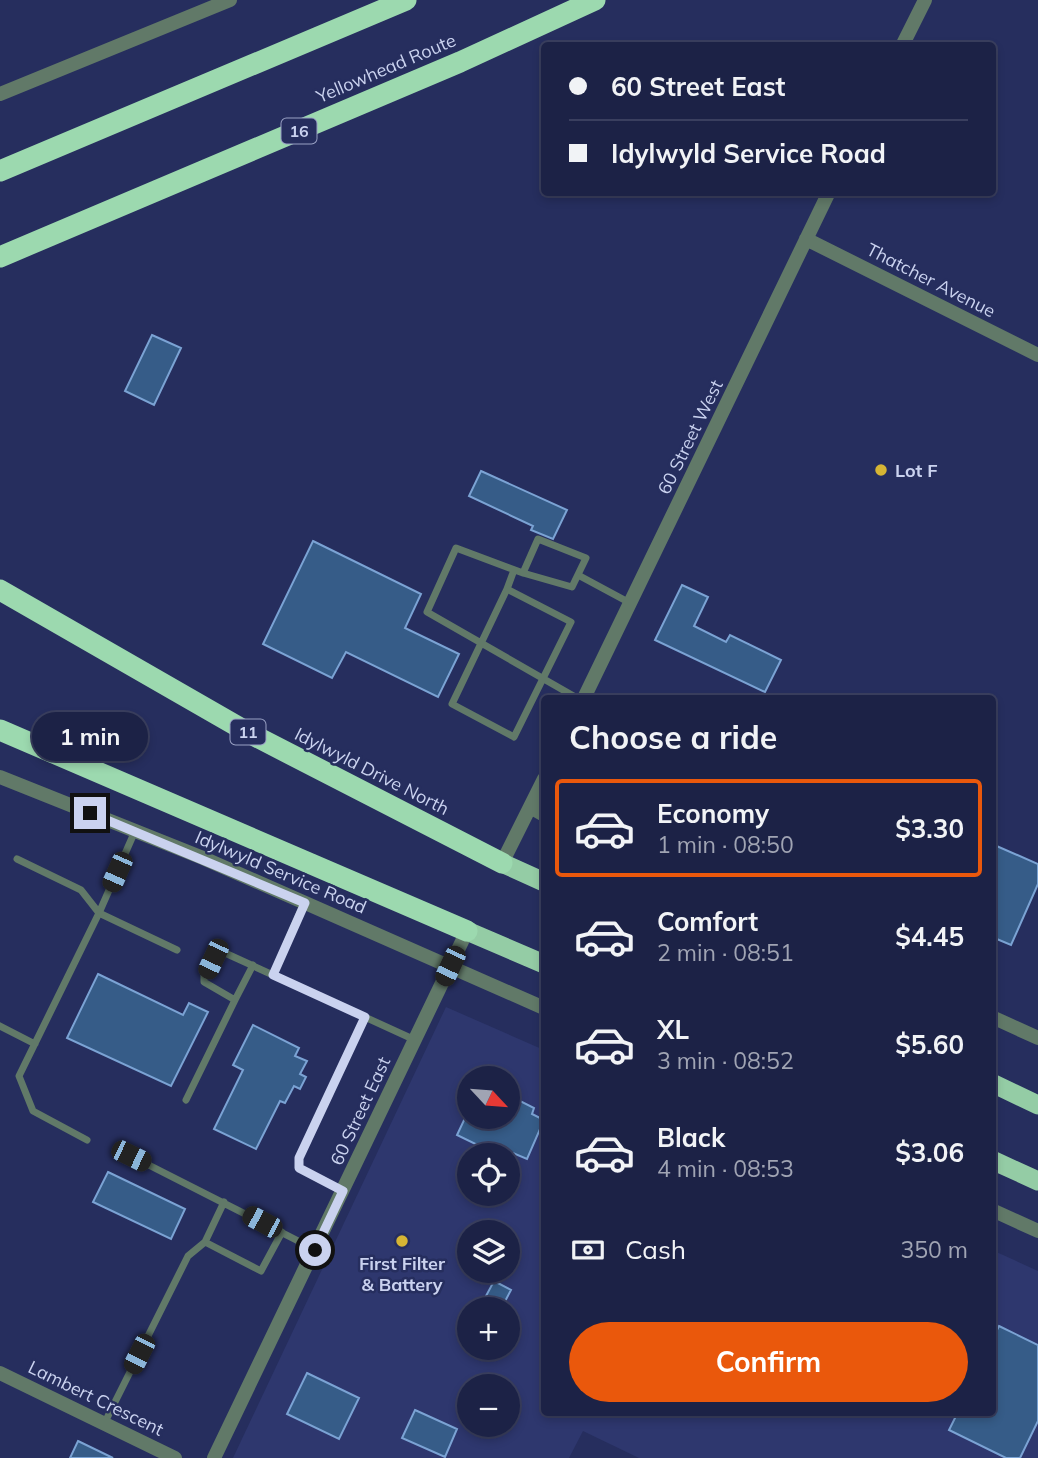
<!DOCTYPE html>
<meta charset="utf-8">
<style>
body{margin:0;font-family:Mulish,sans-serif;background:#252a4d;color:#f1f3f6;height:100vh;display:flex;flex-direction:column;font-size:26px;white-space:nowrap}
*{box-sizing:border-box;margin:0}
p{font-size:23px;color:#a0a4b3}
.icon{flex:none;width:38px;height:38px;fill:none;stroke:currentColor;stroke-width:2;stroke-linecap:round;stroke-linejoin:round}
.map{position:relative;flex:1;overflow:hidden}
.panel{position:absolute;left:541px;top:695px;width:455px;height:721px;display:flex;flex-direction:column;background:#1c2246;border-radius:7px;box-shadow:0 4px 10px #0003,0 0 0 2px #3a3f5f}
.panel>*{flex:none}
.banner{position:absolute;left:541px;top:42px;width:455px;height:154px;border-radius:7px;box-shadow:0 4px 10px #0003,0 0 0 2px #3a3f5f;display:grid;align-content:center;height:154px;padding:0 28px;background:#1c2246}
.needle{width:46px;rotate:116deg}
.tools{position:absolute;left:457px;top:1066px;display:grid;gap:14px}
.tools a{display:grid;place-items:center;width:63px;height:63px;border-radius:50%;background:#1c2246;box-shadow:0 4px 10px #0003,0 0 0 2px #3a3f5f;font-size:35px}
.end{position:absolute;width:32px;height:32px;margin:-16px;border:9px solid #cad2ef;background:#111;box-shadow:0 0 0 4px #111}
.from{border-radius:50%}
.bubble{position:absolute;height:49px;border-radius:24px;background:#1c2246;box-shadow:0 4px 10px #0003,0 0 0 2px #3a3f5f;font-size:23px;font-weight:700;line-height:49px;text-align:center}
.car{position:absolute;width:21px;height:42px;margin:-21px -10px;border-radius:9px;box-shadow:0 0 5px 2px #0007;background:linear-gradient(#222 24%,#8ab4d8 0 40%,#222 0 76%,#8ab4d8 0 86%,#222 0)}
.banner b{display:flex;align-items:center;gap:24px;height:66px;font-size:26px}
.banner b+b{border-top:2px solid #3a3f5f}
.banner i{width:18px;height:18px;background:#f1f3f6}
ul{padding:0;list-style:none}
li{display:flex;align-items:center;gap:21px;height:98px;margin:0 14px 10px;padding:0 14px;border:4px solid transparent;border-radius:7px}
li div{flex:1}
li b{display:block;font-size:26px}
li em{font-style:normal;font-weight:700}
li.active{border-color:#ea580c}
li>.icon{width:63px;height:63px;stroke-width:1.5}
h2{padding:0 28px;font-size:32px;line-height:84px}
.pay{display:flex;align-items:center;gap:18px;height:77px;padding:0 28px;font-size:26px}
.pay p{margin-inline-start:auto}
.action{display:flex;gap:14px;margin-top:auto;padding:14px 28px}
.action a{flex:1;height:80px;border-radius:42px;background:#ea580c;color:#fff;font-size:28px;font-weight:700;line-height:80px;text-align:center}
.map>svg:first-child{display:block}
.built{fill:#2e376e;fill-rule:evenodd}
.building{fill:#365c88;stroke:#7ba3d4;stroke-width:2}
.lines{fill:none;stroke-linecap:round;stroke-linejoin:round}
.service{stroke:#617968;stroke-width:7}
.minor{stroke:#617968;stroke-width:14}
.tertiary{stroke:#617968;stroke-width:14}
.trunk{stroke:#94cca5;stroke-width:19}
.motorway{stroke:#9cd9af;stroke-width:21}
.route{stroke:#cad2ef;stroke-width:9}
.poi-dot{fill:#d6b534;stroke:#262e5e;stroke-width:2.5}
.labels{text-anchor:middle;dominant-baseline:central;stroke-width:5;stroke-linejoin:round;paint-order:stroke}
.shield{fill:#262e5e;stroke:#99a1c4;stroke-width:2}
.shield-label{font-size:16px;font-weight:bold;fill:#cad2ef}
.street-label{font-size:18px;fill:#cad2ef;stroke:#262e5e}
.poi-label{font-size:18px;font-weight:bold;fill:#cad2ef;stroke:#262e5e;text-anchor:start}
</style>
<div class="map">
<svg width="1038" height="1458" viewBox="0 0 1038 1458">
<rect width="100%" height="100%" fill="#262e5e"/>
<!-- built -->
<path class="built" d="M446,1007L544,1050V1412H992V1250L1038,1271V1458H639L583,1431L569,1458H233ZM469,1078H508V1116H469ZM469,1155H508V1194H469ZM469,1232H508V1270H469ZM469,1309H508V1348H469ZM469,1386H508V1424H469Z"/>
<!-- building -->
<path class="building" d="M152,335L181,348L154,405L125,391Z
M481,471L567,510L553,539L531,530L533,526L469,496Z
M313,541L421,594L405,628L459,654L438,697L346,652L332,678L263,644Z
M682,585L708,597L694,626L726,642L730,635L781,660L765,692L655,640Z
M992,844L1038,864V884L1011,945L992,937Z
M98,974L183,1015L189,1003L208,1012L171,1086L67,1038Z
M253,1025L299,1048L295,1056L307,1061L300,1074L306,1077L300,1089L294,1086L285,1103L280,1101L256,1149L214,1129L243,1070L233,1065Z
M508,1095L534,1108L532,1114L544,1120L527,1159L513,1153L498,1155L457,1135L466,1116H508Z
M108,1172L185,1209L171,1239L93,1202Z
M494,1281L511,1290L501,1309H479Z
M999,1326L1038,1345V1421L1020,1458H1006L949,1430L958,1412H992V1340Z
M307,1373L359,1398L339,1439L287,1414Z
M415,1410L457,1429L445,1457L402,1438Z
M78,1441L113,1458H70Z"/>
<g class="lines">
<!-- service -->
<path class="service" d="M523,573L538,539L586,558L572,587L523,573L456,548L427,612L577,698
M578,575L630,603
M507,589L571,622L514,737L452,704Z
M507,589L514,570
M135,831L99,913L177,950
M17,859L81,890L99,913L19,1076L33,1111L87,1140
M273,975L304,903
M235,1000L253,965
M0,1026L35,1044
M186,1100L235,1000L204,982V976L218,952L225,953L415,1040
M131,1156L314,1249
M343,1191L299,1168V1158L365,1017
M224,1202L205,1242L261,1271L282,1232
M104,1424L188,1256L205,1242"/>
<!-- minor -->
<path class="minor" d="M902,46L925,0
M0,94L230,0
M806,239L1038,355
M584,698L829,192
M0,777L203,858L544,1008
M530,807L544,815
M502,863L544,779
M992,1017L1038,1038
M992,1210L1038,1231
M0,1373L175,1458"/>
<!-- tertiary -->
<path class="tertiary" d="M214,1458L467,931"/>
<!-- trunk -->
<path class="trunk" d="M502,863L544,882
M467,931L544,964
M992,1083L1038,1105
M992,1160L1038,1181"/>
<!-- motorway -->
<path class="motorway" d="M0,171L406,0
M0,257L460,62L595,0
M0,590L249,733L502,863
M0,730L467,931"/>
</g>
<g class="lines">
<!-- route -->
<path class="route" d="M90,813L305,903L273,975L365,1017L299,1158V1168L343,1191L315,1250"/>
</g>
<!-- markers -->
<g class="poi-dot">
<circle cx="881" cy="470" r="7"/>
<circle cx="402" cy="1241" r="7"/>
</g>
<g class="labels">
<!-- shield labels -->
<g class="shield">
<rect x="281.5" y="118.5" width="35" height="25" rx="5"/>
<rect x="230.5" y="719.5" width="35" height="25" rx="5"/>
</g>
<g class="shield-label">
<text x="299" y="131">16</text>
<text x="248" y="732">11</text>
</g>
<!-- street labels -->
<g class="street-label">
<text transform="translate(386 68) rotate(-23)">Yellowhead Route</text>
<text transform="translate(931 280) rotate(27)">Thatcher Avenue</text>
<text transform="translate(690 437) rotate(-64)">60 Street West</text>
<text transform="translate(372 771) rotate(27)">Idylwyld Drive North</text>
<text transform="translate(281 872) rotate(23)">Idylwyld Service Road</text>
<text transform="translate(360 1111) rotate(-65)">60 Street East</text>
<text transform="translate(96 1398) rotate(26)">Lambert Crescent</text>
</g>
<!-- poi labels -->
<g class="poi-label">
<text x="895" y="470">Lot F</text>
<text x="402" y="1263" text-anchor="middle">First Filter<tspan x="402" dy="21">&amp; Battery</tspan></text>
</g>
</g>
</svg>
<div class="tools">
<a><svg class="needle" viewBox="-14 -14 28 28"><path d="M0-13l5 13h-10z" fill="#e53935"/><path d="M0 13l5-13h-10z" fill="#a0a4b3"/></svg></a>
<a><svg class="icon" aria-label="locate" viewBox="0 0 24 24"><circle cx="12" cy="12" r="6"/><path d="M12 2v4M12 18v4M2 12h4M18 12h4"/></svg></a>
<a><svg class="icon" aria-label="layers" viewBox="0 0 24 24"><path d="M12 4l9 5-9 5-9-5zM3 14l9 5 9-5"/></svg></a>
<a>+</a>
<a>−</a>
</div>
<i class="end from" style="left:315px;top:1250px"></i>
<i class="end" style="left:90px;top:813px"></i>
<div class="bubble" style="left:32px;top:712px;width:116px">1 min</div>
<i class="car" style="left:117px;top:872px;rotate:204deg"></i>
<i class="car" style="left:213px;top:959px;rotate:205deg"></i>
<i class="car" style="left:450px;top:966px;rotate:205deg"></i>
<i class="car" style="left:131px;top:1156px;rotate:116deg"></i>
<i class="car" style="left:262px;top:1222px;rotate:298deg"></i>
<i class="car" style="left:139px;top:1354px;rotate:207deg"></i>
<div class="banner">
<b><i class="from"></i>60 Street East</b>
<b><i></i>Idylwyld Service Road</b>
</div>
<section class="panel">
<h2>Choose a ride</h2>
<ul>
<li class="active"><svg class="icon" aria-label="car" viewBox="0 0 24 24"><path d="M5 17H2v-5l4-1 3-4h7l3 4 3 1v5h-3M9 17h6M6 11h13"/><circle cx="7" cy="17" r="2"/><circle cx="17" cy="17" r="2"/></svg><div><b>Economy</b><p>1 min · 08:50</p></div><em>$3.30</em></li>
<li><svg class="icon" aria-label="car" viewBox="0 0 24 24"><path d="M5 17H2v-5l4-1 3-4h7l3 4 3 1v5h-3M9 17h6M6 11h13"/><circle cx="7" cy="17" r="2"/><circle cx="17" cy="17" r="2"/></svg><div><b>Comfort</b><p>2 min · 08:51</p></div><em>$4.45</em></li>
<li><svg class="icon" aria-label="car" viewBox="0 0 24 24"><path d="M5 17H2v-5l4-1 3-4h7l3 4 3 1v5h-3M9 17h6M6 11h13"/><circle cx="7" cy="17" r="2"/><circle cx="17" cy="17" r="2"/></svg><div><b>XL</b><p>3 min · 08:52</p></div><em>$5.60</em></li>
<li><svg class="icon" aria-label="car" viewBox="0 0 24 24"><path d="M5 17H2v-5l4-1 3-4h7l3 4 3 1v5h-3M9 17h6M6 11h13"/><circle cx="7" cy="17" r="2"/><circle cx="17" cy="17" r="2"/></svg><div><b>Black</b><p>4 min · 08:53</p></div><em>$3.06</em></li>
</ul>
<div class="pay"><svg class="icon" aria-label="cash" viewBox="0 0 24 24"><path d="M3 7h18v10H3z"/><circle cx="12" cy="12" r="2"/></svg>Cash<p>350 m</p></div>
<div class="action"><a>Confirm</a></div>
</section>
</div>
